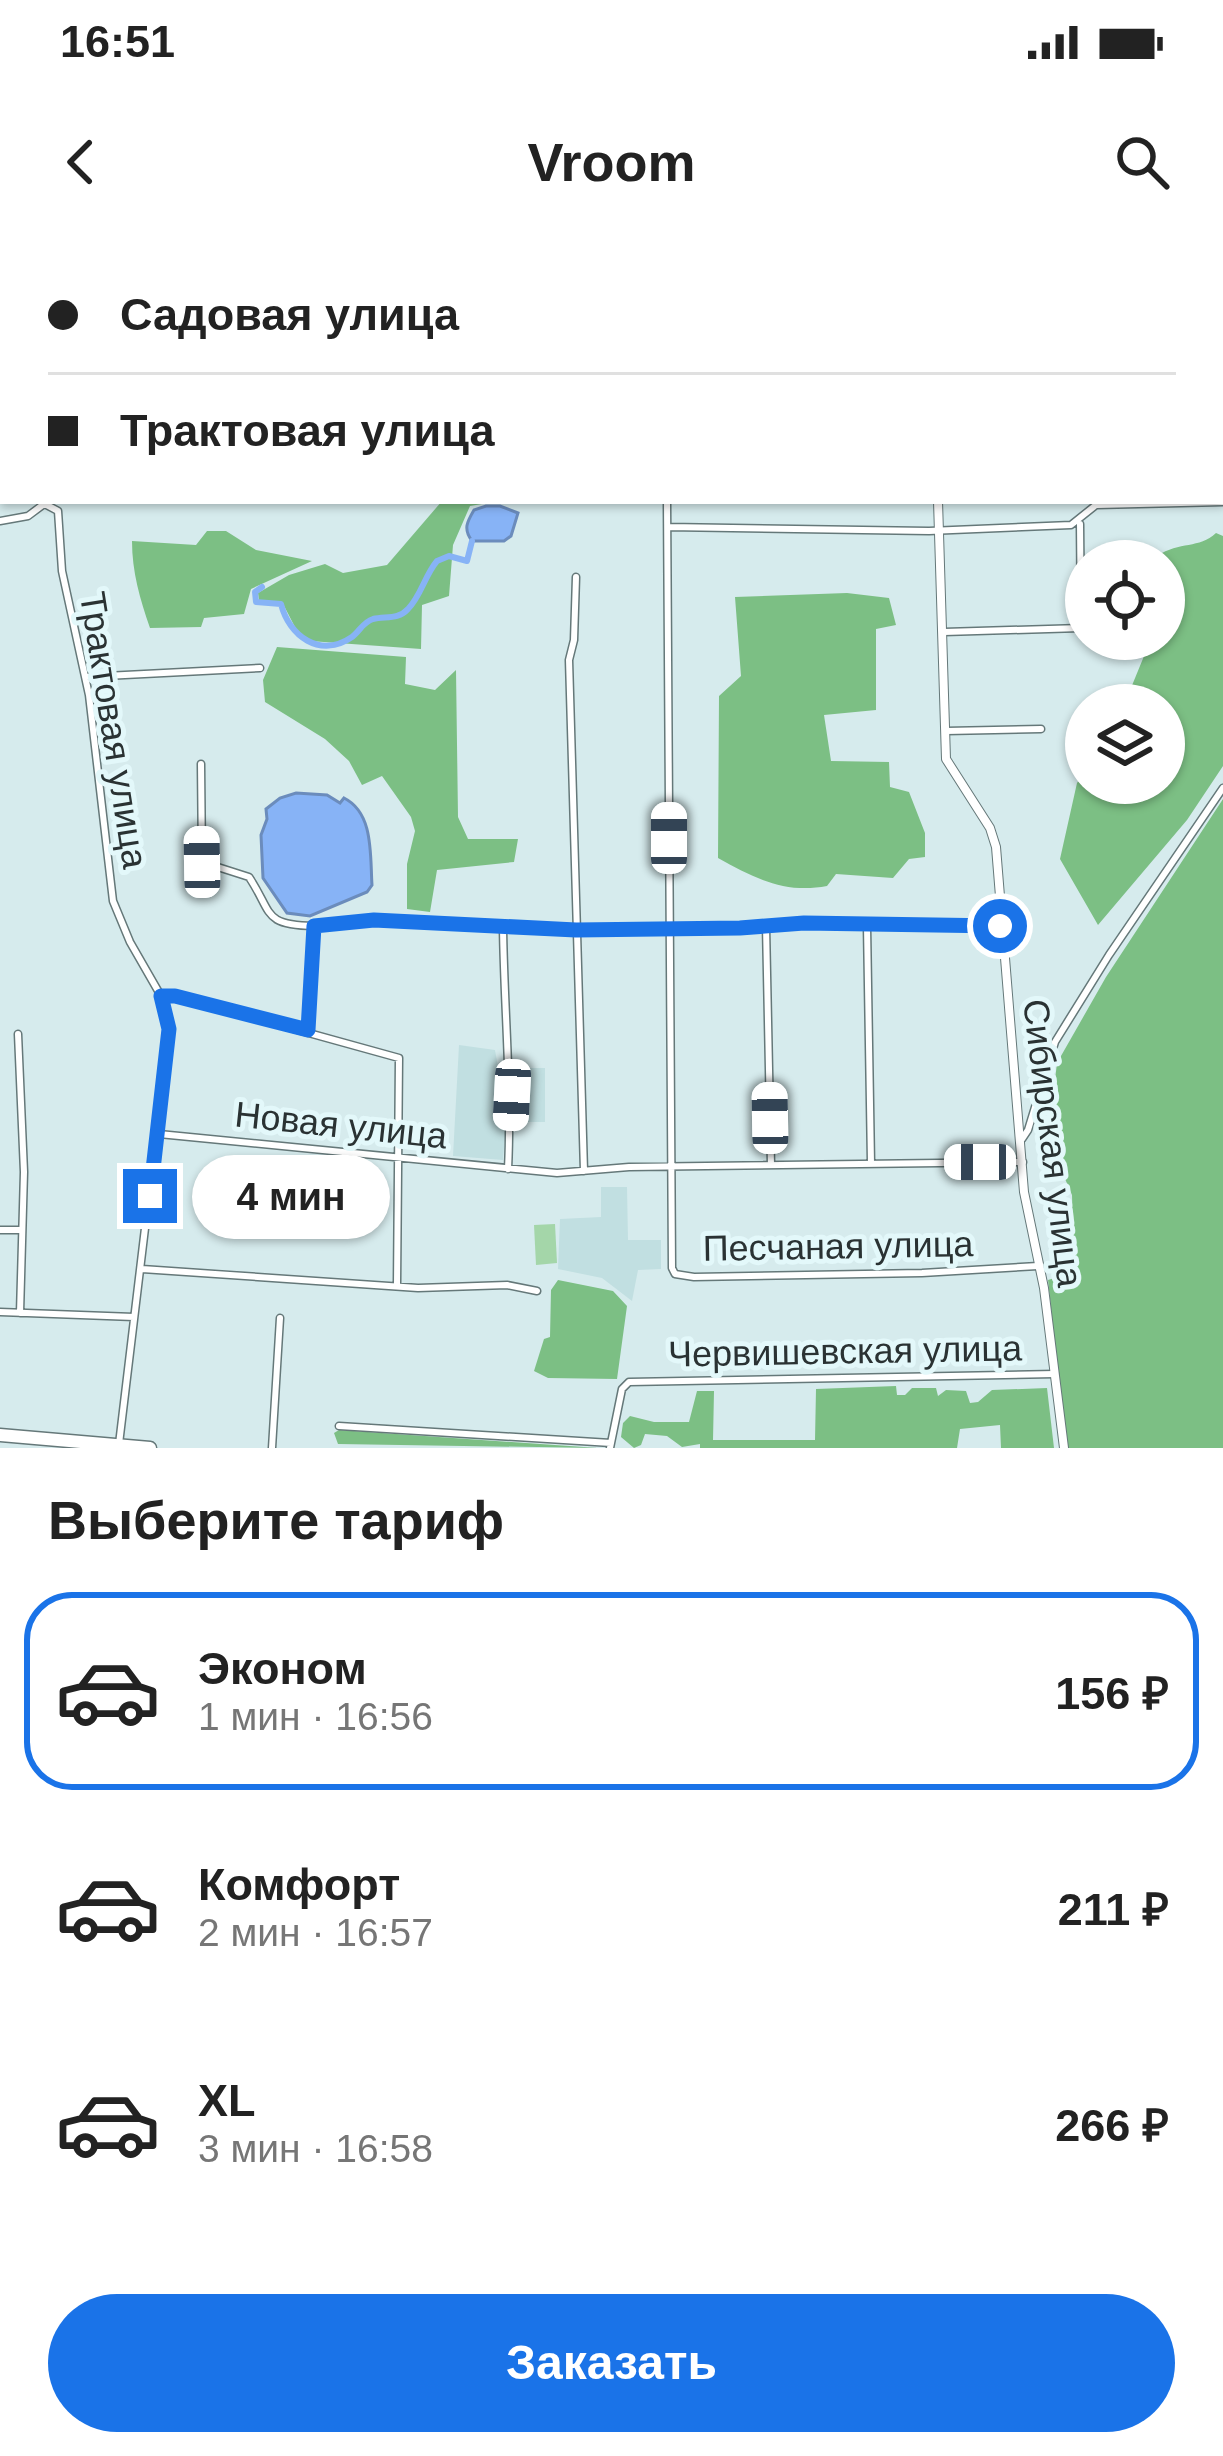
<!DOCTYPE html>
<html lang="ru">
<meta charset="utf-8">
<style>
body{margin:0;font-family:Helvetica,sans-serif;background:#f2f2f2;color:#222;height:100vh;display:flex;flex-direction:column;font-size:45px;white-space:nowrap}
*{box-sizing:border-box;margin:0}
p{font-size:39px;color:#767676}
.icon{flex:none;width:66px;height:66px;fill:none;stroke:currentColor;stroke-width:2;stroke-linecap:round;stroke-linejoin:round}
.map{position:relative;height:1208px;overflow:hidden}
.panel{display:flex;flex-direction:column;background:#fff;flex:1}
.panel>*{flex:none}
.banner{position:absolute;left:0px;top:0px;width:1224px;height:264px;box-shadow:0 3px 9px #0004;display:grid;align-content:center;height:264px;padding:0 48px;background:#fff}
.controls{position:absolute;left:1065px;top:300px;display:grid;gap:24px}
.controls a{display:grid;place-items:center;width:120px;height:120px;border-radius:50%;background:#fff;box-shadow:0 3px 9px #0004;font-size:60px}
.end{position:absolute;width:54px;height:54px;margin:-27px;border:15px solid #1a73e8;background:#fff;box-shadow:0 0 0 6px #fff}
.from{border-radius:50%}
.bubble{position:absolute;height:84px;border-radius:42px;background:#fff;box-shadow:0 3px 9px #0004;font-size:39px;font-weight:700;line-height:84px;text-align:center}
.car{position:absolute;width:36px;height:72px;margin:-36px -18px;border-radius:15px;box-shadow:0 0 9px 3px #0007;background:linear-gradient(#fff 24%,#345 0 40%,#fff 0 76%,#345 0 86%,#fff 0)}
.banner b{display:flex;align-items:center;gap:42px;height:114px;font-size:45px}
.banner b+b{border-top:3px solid #e0e0e0}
.banner i{width:30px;height:30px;background:#222}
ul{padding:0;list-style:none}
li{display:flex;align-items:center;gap:36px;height:198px;margin:0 24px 18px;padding:0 24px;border:6px solid transparent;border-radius:48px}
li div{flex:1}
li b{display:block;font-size:45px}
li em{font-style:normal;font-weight:700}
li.current{border-color:#1a73e8}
li>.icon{width:108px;height:108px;stroke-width:1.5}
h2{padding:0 48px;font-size:54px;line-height:144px}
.action{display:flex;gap:24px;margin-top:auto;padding:24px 48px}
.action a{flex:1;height:138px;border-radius:72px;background:#1a73e8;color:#fff;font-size:48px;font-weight:700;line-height:138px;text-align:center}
.status{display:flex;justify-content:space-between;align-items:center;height:84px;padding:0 60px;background:#fff;direction:ltr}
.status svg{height:33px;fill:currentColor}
header{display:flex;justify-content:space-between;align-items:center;height:156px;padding:0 48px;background:#fff;font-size:54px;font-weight:700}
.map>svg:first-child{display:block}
.built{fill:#c1dfe1}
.green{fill:#a4d6a9}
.forest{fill:#7cbf84}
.water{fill:#87b3f6;stroke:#6b8cbc;stroke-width:3}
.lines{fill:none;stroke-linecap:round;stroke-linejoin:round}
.canal{stroke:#87b3f6;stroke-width:6}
.street-casing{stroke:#657879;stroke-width:9}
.secondary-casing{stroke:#657879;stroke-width:10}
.highway-casing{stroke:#657879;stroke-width:15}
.street{stroke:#fff;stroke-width:6}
.secondary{stroke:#fff;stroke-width:8}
.highway{stroke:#fff;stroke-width:12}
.route{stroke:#1a73e8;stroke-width:15}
.labels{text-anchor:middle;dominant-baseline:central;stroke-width:10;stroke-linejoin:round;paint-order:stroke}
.street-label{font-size:36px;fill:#2a3233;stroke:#e3f8fa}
</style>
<div class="status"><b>16:51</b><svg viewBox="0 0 49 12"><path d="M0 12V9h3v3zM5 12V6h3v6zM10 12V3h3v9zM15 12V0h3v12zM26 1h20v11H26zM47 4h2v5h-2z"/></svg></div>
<header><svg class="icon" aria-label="back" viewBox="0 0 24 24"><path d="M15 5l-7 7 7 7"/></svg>Vroom<svg class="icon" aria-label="search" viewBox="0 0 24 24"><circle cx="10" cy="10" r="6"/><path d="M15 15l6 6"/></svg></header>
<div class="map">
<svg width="1223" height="1208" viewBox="0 0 1223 1208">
<rect width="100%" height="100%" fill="#d6ebed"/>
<!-- built -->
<path class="built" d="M459,805L495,810L502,849L508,856L503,920L453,916Z
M519,828H545V882H519Z
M601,947H627L628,1000H661V1029L638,1030L632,1061L602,1038L558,1029L560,979L601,977Z"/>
<!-- green -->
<path class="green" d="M555,984L557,1023L536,1025L534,985Z"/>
<!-- forest -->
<path class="forest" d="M958,0H1223V158L1221,3Z
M442,261H500L470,266L453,305L449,356L422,365L421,409L310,401L297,391L282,362L259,360L258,353L289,335L325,324L343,333L387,325Z
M207,291H226L256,310L312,321L251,349L244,374L204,378L201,387L150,388C140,359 132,332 132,301L196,305Z
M1216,293L1223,296V526L1187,580L1098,685L1060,619L1077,543L1086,532V543H1164V465H1124L1151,399H1164V321H1157V316C1180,301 1199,309 1216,293Z
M847,353L889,358L896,385L876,389V470L824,475L831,521L889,522L890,547L909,552L925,593V617L909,619L893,638L836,634L827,646C785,654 754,638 718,618L719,456L741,436L735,357Z
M277,407L406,417L405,444L435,450L456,430L458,577L468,599H518L514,622L437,630L430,672L407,669V624L415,591L411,577L382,536L362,545L349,521L325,499L265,462L263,440Z
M1223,559V1208H1066L1048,1040L1074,1032L1072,955L1048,899L1057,823L1106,737Z
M558,1040L613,1051L627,1066L617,1139L548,1138L534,1131L544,1099L550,1097L551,1050Z
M896,1146L897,1155H905L912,1148H936L938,1156L946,1150L966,1151L970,1163L978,1162L992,1150L1047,1148L1054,1208H1001L1000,1185L960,1189L957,1208H700V1204L682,1207L667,1196L645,1194L641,1205L634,1208L621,1197L623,1183L630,1176L654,1182H689L697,1151H714L713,1200H815L816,1149Z
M339,1190L598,1208L338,1204L334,1193Z"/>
<!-- water -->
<path class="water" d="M486,266H500L518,273L511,296L504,301H472C463,289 467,282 474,270Z
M296,553L327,555L340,563L344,558C374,573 370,615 372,645L367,652L310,676L287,673L263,638L261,595L267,579L266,569L280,558Z"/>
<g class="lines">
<!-- canal -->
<path class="canal" d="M262,347L255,352L256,362L281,364C289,396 320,419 352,397C360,391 363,382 373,379C386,376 398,380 408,369C421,356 425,335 437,321L449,316L467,321L472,301"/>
<!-- street casing -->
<g class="street-casing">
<path id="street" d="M72,0L74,3
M624,0L626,3
M744,0L745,3
M131,3L132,0
M247,3L248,0
M361,3L362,0
M0,53L3,51
M1221,205H1223
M0,218L3,223
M39,261L58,271L62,331L89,455L113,661L130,702L161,756L169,789L119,1204
M667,261L672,1028L675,1034L694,1037L922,1033L1038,1026
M0,281L28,276L44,264
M668,287L929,291L1071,285L1096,265L1223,262
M576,337L574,400L569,420L584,931
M944,392L1081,388L1080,284
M86,437L260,428
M946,491L1041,489
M201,524L202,622L249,637C273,673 262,685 314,686
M766,686L771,925
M867,686L871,923
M503,687C504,768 512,848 508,929
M161,756H175L399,818L397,1045
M308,790L314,686L374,681L576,690L740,688L804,683L1000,686
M18,794L24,932L20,1073
M159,894L557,933L629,927L1023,922
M1022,899L1028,890L1055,802L1109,715L1223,548
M0,990H20
M142,1029L418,1048L507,1045L537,1051
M0,1072L134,1077
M339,1186L611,1203
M272,1208L280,1078
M610,1208L622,1149L629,1142L1055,1134"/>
</g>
<!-- secondary casing -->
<g class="secondary-casing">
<path id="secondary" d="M859,0L861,3
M938,261L946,519L990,588L996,607L1024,952L1044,1048L1064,1208"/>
</g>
<!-- highway casing -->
<g class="highway-casing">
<path id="highway" d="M0,1195L150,1208"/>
</g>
<!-- street -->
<use href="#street" class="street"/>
<!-- secondary -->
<use href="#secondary" class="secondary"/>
<!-- highway -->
<use href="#highway" class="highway"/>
</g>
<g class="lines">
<!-- route -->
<path class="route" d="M150,956L169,789L161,756H175L308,790L314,686L374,680L576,690L740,688L804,683L1000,686"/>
</g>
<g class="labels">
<!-- street labels -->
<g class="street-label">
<text transform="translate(114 490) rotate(81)">Трактовая улица</text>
<text transform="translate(341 885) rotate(6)">Новая улица</text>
<text transform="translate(1053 903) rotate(83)">Сибирская улица</text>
<text transform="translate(838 1006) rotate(-1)">Песчаная улица</text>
<text transform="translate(845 1111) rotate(-1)">Червишевская улица</text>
</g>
</g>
</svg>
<div class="controls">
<a><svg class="icon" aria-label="locate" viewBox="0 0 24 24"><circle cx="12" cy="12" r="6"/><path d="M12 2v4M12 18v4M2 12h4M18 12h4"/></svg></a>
<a><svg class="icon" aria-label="layers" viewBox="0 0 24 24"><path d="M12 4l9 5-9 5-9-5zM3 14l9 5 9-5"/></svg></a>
</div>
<i class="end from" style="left:1000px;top:686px"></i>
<i class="end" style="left:150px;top:956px"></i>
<div class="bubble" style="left:192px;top:915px;width:198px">4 мин</div>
<i class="car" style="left:669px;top:598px;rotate:0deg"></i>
<i class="car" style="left:202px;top:622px;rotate:359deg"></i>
<i class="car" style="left:512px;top:855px;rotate:183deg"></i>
<i class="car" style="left:770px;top:878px;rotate:359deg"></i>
<i class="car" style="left:980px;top:922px;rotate:270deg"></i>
<div class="banner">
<b><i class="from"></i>Садовая улица</b>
<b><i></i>Трактовая улица</b>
</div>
</div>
<section class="panel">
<h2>Выберите тариф</h2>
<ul>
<li class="current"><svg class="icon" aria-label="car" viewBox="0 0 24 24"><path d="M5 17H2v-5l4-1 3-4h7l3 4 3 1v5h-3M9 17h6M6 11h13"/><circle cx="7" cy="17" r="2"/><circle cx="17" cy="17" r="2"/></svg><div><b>Эконом</b><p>1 мин · 16:56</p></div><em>156 ₽</em></li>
<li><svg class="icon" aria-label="car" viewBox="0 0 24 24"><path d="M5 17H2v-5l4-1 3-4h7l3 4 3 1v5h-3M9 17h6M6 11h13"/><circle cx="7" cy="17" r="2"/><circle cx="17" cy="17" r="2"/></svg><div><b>Комфорт</b><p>2 мин · 16:57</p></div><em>211 ₽</em></li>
<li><svg class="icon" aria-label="car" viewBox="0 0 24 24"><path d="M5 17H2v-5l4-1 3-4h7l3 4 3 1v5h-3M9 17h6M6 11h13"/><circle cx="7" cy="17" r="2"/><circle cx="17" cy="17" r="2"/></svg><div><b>XL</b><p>3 мин · 16:58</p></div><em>266 ₽</em></li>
</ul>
<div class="action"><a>Заказать</a></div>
</section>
